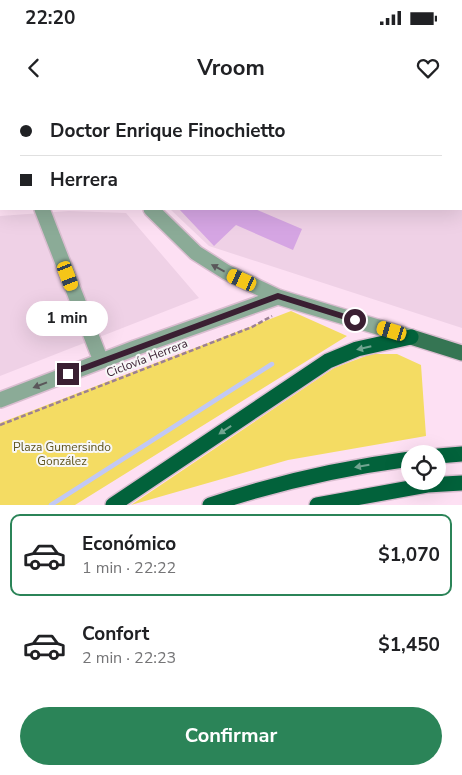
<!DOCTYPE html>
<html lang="es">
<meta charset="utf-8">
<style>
body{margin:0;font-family:"Nunito Sans",sans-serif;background:#f2f2f2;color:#202124;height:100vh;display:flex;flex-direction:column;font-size:19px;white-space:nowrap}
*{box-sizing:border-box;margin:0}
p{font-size:16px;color:#757577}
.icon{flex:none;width:28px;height:28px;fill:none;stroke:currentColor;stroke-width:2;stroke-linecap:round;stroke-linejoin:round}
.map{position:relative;height:405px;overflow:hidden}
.sheet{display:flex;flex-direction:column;background:#fff;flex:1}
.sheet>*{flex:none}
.hud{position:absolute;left:0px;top:0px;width:462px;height:110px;box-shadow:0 5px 20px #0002;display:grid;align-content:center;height:110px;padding:0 20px;background:#fff}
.tools{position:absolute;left:401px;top:345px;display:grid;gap:10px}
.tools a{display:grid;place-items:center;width:45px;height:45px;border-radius:50%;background:#fff;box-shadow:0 5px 20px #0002;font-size:25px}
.end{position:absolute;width:22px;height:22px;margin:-11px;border:6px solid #3a1f32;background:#fff;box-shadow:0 0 0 2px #fff}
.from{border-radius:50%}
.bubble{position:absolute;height:35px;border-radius:18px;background:#fff;box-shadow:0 5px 20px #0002;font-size:16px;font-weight:700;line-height:35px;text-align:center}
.car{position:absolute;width:15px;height:30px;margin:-15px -8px;border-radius:6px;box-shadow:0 0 4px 1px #0007;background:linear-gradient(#f5c518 24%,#345 0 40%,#f5c518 0 76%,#345 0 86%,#f5c518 0)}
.hud b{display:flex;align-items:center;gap:18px;height:48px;font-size:19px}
.hud b+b{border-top:1px solid #e0e0e0}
.hud i{width:12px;height:12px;background:#202124}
ul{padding:9px 0 0;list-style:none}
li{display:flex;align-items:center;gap:15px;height:82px;margin:0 10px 8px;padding:0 10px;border:2px solid transparent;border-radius:10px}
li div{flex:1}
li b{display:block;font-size:19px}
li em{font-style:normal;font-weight:700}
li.on{border-color:#2b8458}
li>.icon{width:45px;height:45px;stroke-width:1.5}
.primary-button{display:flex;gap:10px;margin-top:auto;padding:10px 20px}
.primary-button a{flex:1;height:58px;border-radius:30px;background:#2b8458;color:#fff;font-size:20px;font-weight:700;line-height:58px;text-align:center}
.status{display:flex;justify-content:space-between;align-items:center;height:35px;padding:0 25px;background:#fff;direction:ltr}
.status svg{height:14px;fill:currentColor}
header{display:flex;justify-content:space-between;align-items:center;height:65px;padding:0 20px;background:#fff;font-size:22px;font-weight:700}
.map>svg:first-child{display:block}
.built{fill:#efd1e6}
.green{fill:#f4dc63}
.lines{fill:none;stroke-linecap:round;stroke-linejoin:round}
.stream{stroke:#c1c8f5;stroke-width:4.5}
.building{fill:#d5a5e3}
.minor-casing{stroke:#dabdd0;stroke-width:18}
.major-casing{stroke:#dabdd0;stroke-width:18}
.highway-casing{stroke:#dabdd0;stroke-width:18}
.path{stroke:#9c8093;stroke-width:2.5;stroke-dasharray:5 2.5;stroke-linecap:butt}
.minor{stroke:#8bab97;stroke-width:15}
.major{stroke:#357553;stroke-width:15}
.highway{stroke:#02623b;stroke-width:15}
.rail-casing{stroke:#94788b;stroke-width:5.5}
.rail{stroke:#f7f7f7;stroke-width:4;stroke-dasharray:11;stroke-linecap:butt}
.path-bridge{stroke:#9c8093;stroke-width:2.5;stroke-dasharray:5 2.5;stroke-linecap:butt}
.oneway{fill:#5a575a}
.oneway2{fill:#70a590}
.route{stroke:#3a1f32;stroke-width:6}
.labels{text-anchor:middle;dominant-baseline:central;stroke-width:4;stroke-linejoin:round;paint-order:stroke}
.street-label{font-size:12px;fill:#3a1f32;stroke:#f7f7f7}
.park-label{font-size:12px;fill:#5e531c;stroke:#f7f7f7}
</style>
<div class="status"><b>22:20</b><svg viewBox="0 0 49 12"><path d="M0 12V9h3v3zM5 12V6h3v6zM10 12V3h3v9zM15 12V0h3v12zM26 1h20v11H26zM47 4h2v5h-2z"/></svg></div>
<header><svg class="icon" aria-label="back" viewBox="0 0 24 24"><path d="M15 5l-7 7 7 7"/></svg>Vroom<svg class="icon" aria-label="heart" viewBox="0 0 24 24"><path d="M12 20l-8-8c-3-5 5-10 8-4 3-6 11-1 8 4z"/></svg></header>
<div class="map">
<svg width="462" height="405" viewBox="0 0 462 405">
<rect width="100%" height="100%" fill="#fde0f3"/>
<!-- built -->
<path class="built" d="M0,0H462V228L209,146L170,109H461V1H1L0,73Z
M69,111L126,113L199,198L0,276V116Z"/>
<!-- green -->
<path class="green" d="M291,211L347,236L75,405H0V323Z
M371,254H397L421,265L426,336L288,360L131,405L334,268Z"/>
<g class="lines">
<!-- stream -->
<path class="stream" d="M51,405L272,264"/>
</g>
<!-- building -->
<path class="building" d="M179,109H255L302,129L293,150L236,125L214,146Z"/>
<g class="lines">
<!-- minor casing -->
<g class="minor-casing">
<path id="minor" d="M18,0V1
M0,93H1
M42,109L101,261
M151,109L196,153L226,172L278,197L411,237
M0,300L135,248L278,197"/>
</g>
<!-- major casing -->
<g class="major-casing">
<path id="major" d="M411,237L462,253"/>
</g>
<!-- highway casing -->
<g class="highway-casing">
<path id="highway" d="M438,356L462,354
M113,405L328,261L357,249L411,237
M210,405C275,383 342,368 410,359
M317,405L427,385L462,383"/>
</g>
<!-- path -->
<path class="path" d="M0,325L252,227L272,216"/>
<!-- minor -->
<use href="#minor" class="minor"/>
<!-- major -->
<use href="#major" class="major"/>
<!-- highway -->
<use href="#highway" class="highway"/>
<!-- rail casing -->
<g class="rail-casing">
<path id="rail" d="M34,1L45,0
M108,1L119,0
M292,1L310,0
M396,1L408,0
M0,5H1
M461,11H462
M0,14H1
M461,22H462
M0,23H1
M0,31H1
M0,39H1
M461,48H462"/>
</g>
<!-- rail -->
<use href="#rail" class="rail"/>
<!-- path-bridge -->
<path class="path-bridge" d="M34,0V1"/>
</g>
<!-- one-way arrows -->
<defs><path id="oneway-solid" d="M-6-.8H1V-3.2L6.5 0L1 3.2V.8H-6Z" transform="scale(1.25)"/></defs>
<g class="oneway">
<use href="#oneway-solid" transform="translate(218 168) rotate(-152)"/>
<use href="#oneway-solid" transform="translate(40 285) rotate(159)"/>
</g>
<g class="oneway2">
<use href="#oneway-solid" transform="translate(364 248) rotate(167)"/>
<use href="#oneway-solid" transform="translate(225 330) rotate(146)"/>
<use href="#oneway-solid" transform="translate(362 366) rotate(170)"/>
</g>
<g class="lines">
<!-- route -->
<path class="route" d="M68,274L278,196L355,220"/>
</g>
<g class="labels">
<!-- street labels -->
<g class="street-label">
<text transform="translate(147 258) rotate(-21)">Ciclovía Herrera</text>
</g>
<!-- park labels -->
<g class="park-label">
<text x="62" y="347">Plaza Gumersindo<tspan x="62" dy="14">González</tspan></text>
</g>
</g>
</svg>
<div class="tools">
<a><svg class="icon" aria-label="locate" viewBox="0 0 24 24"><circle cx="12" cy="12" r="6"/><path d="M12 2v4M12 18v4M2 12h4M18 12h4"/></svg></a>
</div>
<i class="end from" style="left:355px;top:220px"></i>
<i class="end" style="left:68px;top:274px"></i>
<div class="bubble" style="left:26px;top:201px;width:82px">1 min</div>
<i class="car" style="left:68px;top:176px;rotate:159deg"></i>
<i class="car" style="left:242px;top:180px;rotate:294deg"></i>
<i class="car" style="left:392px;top:231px;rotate:287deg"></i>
<div class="hud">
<b><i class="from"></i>Doctor Enrique Finochietto</b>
<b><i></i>Herrera</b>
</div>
</div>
<section class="sheet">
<ul>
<li class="on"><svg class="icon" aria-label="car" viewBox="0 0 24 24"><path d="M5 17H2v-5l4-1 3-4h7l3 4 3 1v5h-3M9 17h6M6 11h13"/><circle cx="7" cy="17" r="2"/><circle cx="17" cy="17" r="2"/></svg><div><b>Económico</b><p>1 min · 22:22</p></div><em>$1,070</em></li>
<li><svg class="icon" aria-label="car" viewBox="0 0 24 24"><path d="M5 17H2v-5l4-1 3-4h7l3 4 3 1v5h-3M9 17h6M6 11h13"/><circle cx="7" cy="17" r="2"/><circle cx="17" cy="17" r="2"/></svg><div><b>Confort</b><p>2 min · 22:23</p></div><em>$1,450</em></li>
</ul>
<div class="primary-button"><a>Confirmar</a></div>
</section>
